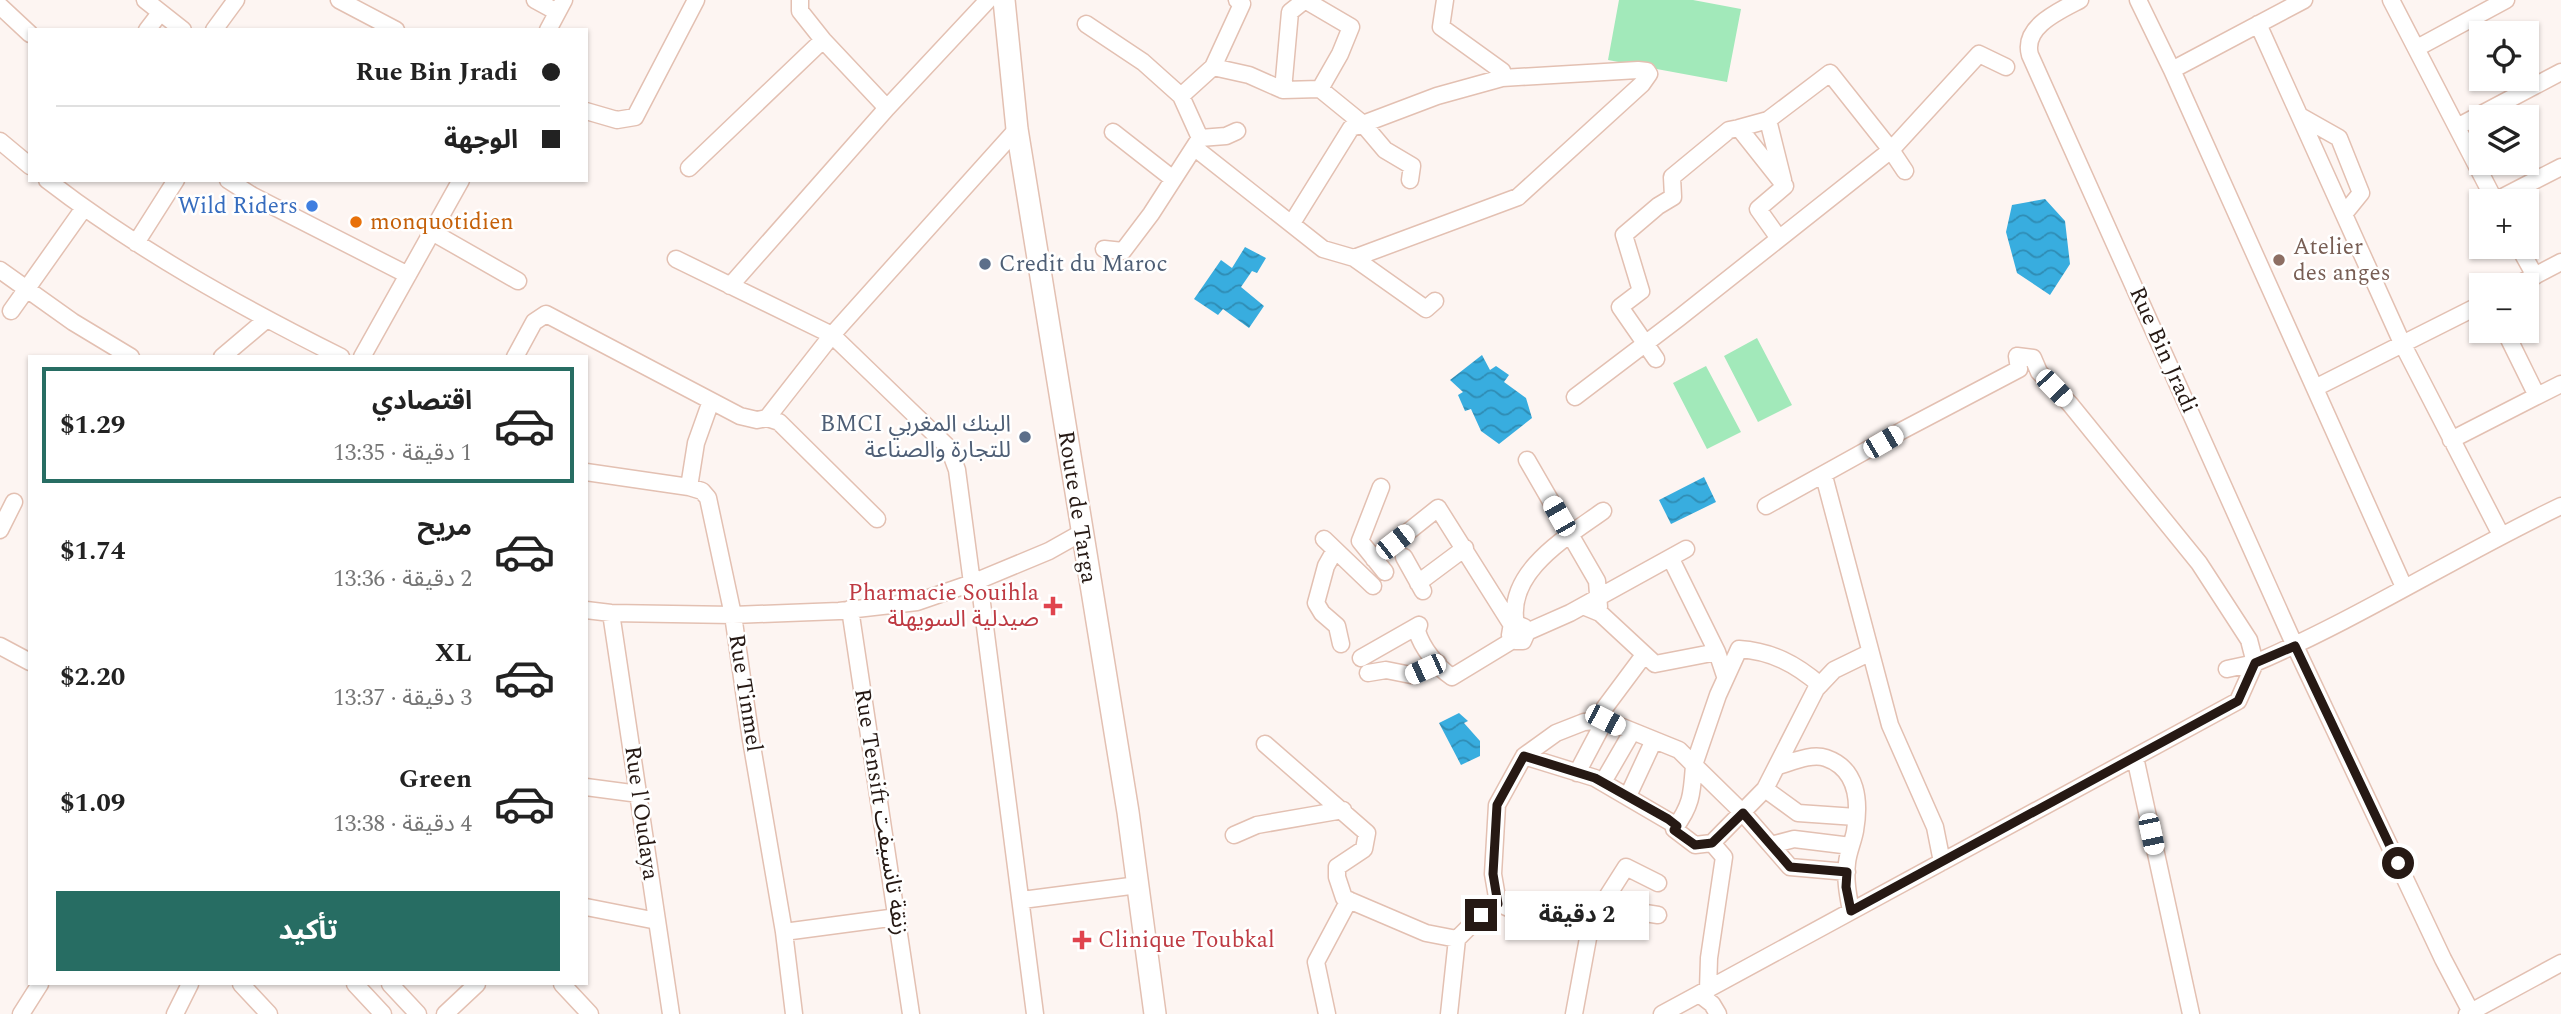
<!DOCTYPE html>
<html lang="ar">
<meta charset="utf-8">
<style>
body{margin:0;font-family:Spectral,"Noto Sans Arabic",serif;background:#f6f6f6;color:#222;direction:rtl;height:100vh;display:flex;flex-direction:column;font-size:26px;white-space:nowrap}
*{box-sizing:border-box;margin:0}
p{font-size:23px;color:#767676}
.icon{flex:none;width:38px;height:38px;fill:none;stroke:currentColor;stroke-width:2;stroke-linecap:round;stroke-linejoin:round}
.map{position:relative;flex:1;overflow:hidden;direction:ltr}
.side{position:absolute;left:28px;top:355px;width:560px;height:630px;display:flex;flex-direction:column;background:#fff;border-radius:0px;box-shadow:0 2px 5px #0004;direction:rtl}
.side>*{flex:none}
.top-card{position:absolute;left:28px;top:28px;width:560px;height:154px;border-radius:0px;box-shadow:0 2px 5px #0004;direction:rtl;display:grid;align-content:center;height:154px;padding:0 28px;background:#fff}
.controls{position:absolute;left:2469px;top:21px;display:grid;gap:14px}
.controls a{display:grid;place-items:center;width:70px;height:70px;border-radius:0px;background:#fff;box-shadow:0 2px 5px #0004;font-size:35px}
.end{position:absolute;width:32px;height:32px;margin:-16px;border:9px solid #261914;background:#fff;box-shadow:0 0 0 4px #fff}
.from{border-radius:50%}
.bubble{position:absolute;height:49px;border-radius:0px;background:#fff;box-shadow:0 2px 5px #0004;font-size:23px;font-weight:700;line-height:49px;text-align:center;direction:rtl}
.car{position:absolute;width:21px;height:42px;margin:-21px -10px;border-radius:9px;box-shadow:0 0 5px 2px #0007;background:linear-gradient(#fff 24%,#345 0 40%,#fff 0 76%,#345 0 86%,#fff 0)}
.top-card b{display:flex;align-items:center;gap:24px;height:66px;font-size:26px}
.top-card b+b{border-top:2px solid #e0e0e0}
.top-card i{width:18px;height:18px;background:#222}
ul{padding:12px 0 0;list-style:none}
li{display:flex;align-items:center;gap:21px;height:116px;margin:0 14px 10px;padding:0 14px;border:4px solid transparent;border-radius:0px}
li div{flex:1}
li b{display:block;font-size:26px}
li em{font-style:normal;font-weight:700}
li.on{border-color:#276d63}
li>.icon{width:63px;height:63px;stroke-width:1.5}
.button{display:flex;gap:14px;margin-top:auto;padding:14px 28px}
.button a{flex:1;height:80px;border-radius:0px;background:#276d63;color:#fff;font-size:28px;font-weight:700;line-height:80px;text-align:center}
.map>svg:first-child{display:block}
.pitch{fill:#a2e9ba}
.water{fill:url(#water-waves)}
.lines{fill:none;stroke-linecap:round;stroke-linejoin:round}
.minor-casing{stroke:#e3c0b2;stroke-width:19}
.major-casing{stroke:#e3c0b2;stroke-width:24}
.minor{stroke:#fff;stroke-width:16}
.major{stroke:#fff;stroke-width:21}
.route{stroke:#261914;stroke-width:9}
.shop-dot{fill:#3f7fe0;stroke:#fff;stroke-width:2.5}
.food-dot{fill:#e8710a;stroke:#fff;stroke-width:2.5}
.education-dot{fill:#8d6e63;stroke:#fff;stroke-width:2.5}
.service-dot{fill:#5c6f8a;stroke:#fff;stroke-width:2.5}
.health-dot{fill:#e0444e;stroke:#fff;stroke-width:2.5}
.labels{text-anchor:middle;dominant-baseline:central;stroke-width:5;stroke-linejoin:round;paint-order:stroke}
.shop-label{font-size:23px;fill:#366cbe;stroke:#fff;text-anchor:end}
.food-label{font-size:23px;fill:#c56008;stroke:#fff;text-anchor:start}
.education-label{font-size:23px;fill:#785e54;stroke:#fff;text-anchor:start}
.service-label{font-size:23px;fill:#4e5e75;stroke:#fff;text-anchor:start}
.street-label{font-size:23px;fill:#261914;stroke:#fff}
.health-label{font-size:23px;fill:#be3a42;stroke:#fff;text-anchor:end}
</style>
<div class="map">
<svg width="2561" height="1014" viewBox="0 0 2561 1014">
<defs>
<pattern id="water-waves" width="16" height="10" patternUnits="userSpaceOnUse" patternTransform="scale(1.75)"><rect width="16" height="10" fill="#38addf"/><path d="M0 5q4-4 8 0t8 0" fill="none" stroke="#2f8cb4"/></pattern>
</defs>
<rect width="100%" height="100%" fill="#fdf5f2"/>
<!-- pitch -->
<path class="pitch" d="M1619,0H1693L1741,9L1727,82L1608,60Z
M1757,338L1792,405L1758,422L1724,356Z
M1706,366L1741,432L1707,449L1673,383Z"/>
<!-- water -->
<path class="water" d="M2045,199L2065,221L2070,264L2050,295L2017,273L2006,232L2012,205Z
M1245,247L1266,258L1257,273L1252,271L1241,287L1264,306L1249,328L1223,309L1218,315L1194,299L1221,260L1232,268Z
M1482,355L1490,370L1496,366L1509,375L1504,382L1526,398L1532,418L1499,444L1481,431L1471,409L1465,411L1458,395L1463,392L1450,380Z
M1704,477L1716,502L1671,524L1659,500Z
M1459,713L1468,721L1464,723L1480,741V756L1461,765L1439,723Z"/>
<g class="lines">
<!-- minor casing -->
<g class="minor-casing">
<path id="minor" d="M145,0L183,30
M339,0L396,30
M535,0L557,12
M800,0V11L823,40L887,108
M2080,0C2059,11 2022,27 2030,55L2295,646L2443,959L2472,1014
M2138,0L2172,70L2404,587
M2391,0L2495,201
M0,6L30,34
M1086,24L1143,62L1181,96L1200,138
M2258,24L2402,343L2501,535
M147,30L160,13
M214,30L236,0
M548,30L564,0
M2417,48L2506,0
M1213,67L1242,4L1237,0
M2172,70L2304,0
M1283,90L1290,12L1305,0L1351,27L1340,54L1320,89
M1181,96L1213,67L1249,75L1283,90L1320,89L1363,124L1437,96L1502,78V71L1441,27L1445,0
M586,111L617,120L635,117L696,0
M2300,116L2339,138L2361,193L2344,214
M1768,120L1783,180
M2457,127L2561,72
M1113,132L1173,179
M0,141L30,166
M1195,148L1323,249L1354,258L1426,309L1435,301
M689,168L823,40
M47,180C138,250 239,306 341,357
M228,180L253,196L408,275
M2495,201L2561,167
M1292,223L1351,128L1363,124L1385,150L1412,166L1410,180
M432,232L518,281
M1778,237L1758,209L1785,186L1739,128L1768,120L1830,73L1891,150L1905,171
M136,243L176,180
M2519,247L2535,276
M1104,249L1123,251L1151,214L1200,138L1226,136L1237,131
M1354,258L1518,197L1642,84L1649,74L1647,71L1638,70L1502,78
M676,259L832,335L949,448L957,470L972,583
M0,270L73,322L131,357
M2517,285L2561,262
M730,286L887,108L988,0
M11,311L84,208
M2505,331L2537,396L2561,384
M222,357L267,319
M362,357L461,180
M515,357L534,322L546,314L740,416L757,420L767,418L832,335L1017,129
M1656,359L1620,307L1641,291L1624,235L1658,206L1673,197L1672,177L1729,130L1739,128
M2315,388L2482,304
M1575,397L1679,318L1891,150L1979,54L2006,67
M767,418L779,422L877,519
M2451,440L2537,396
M1527,460L1597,581L1599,607
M586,472L689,487L702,491L708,498L733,615L751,740L784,932L794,1014
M1824,476L1890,725L1935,827L1942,862
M689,487L696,443L711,401
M1381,487L1360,541L1385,572
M1766,506L1903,430L2019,369L2017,356L2033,358L2039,372L2070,404L2199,563L2249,640L2255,663L2227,669
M0,530L14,502
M1324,539L1373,586
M1335,550L1326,566L1316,603L1322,613L1337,626L1341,644
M1404,557L1423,591
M1374,559L1438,508L1513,627
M1671,559L1717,652
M979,580L1035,1014
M1418,583L1465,548
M1583,606L1600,613L1655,664L1717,652L1725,676
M850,609L911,1014
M586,610L611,613L733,615L839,611L917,602L972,583L1049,551L1081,533
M611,613L671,1014
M1419,625L1417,631C1422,648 1437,667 1452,677L1513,640
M1516,625C1505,572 1567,537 1603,511
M1527,632L1524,627L1519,625L1511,629L1510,635L1515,641H1523L1527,632L1570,613L1686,549
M0,646L30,662
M1361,658L1419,625
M1368,673L1386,670L1411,675L1438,663
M1820,685C1796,664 1771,651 1739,649L1718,695L1694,765L1743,813L1790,867L1847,872
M1265,744L1367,833L1364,849L1337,867V877L1344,898L1426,933L1457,939L1481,915L1498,903L1493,874L1497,805L1524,756L1556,733L1584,722L1605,720L1679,750L1694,765C1692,793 1692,805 1674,829L1695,845L1712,843L1765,789L1816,689L1834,670L1869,653
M1524,756L1595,778L1677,826
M2135,757L2191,1014
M1778,766C1792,762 1812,753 1826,758C1858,769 1860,802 1855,831C1853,842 1848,852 1847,863C1845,880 1848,895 1851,911
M1577,773L1605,720L1600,714L1644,655
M1603,782L1632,732
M586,787L639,794
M1765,789L1798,813L1856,817
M1628,796L1654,740
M1234,835L1257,825L1343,810
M1771,845L1794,839L1851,846
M1022,900L1138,885
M1498,903C1533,921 1553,922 1591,922L1626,867L1658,883
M1601,906L1658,915
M586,907L657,921
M784,932L897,917
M241,984L269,1014
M355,984L383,1014
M390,984L418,1014
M562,984L590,1014
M1708,990L1709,958L1724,857L1712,843
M1699,994L2238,701L2255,663C2360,618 2458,555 2561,506
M21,1014L40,984
M175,1014L190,984
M445,1014L477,984
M1327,1014L1316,962L1349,900
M1449,1014L1457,939
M1574,1014L1591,922
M1662,1014L1699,994L1712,1004L1718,1014
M2467,1014L2561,963"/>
</g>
<!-- major casing -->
<g class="major-casing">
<path id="major" d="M1004,0L1017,129L1128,812L1155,1014"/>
</g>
<!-- minor -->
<use href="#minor" class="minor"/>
<!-- major -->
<use href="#major" class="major"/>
</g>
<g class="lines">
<!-- route -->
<path class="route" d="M1481,915L1498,904L1493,874L1497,805L1524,756L1595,778L1668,819L1677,826L1674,830L1695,845L1712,843L1743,813L1790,867L1847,872L1846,887L1851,911L2238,701L2255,663L2295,646L2398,863"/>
</g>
<!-- markers -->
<circle class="shop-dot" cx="312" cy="206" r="7"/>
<circle class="food-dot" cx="356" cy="222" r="7"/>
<circle class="education-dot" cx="2279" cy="260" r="7"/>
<g class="service-dot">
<circle cx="985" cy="264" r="7"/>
<circle cx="1025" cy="437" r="7"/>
</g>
<g class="health-dot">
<path d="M1049.5 595.5h7v7h7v7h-7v7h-7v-7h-7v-7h7z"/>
<path d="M1078.5 929.5h7v7h7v7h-7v7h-7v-7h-7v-7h7z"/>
</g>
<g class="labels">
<!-- shop labels -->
<g class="shop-label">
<text x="298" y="206">Wild Riders</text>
</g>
<!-- food labels -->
<g class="food-label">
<text x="370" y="222">monquotidien</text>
</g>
<!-- education labels -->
<g class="education-label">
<text x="2293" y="247">Atelier<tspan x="2293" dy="26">des anges</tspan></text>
</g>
<!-- service labels -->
<g class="service-label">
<text x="999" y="264">Credit du Maroc</text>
<text x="1011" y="424" text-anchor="end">BMCI البنك المغربي<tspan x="1011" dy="26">للتجارة والصناعة</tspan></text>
</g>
<!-- street labels -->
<g class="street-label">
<text transform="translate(2163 350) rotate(66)">Rue Bin Jradi</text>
<text transform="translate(1077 507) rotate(81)">Route de Targa</text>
<text transform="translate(745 693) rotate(81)">Rue Tinmel</text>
<text transform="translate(881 812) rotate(81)">Rue Tensift زنقة تانسيفت</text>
<text transform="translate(641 813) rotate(82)">Rue l'Oudaya</text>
</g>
<!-- health labels -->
<g class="health-label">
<text x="1039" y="593">Pharmacie Souihla<tspan x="1039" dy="26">صيدلية السويهلة</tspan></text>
<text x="1098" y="940" text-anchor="start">Clinique Toubkal</text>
</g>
</g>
</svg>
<div class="controls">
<a><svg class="icon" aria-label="locate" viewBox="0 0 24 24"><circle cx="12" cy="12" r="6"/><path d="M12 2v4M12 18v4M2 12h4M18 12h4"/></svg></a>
<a><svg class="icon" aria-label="layers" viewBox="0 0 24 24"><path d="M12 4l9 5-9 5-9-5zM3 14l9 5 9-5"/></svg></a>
<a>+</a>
<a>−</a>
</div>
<i class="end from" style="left:2398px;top:863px"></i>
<i class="end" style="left:1481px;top:915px"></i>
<div class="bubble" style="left:1505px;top:891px;width:144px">2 دقيقة</div>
<i class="car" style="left:2054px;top:388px;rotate:136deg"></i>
<i class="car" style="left:1883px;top:442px;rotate:60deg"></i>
<i class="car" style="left:1559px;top:516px;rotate:330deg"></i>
<i class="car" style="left:1395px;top:542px;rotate:52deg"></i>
<i class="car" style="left:1425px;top:669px;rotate:246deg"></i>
<i class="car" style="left:1605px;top:720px;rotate:117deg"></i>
<i class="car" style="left:2151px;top:834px;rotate:168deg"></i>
<div class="top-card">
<b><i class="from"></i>Rue Bin Jradi</b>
<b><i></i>الوجهة</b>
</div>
<section class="side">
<ul>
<li class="on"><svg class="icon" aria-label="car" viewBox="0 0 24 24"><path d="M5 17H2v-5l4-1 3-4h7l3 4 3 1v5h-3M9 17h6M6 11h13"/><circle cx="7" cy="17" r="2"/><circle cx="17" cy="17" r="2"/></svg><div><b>اقتصادي</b><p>1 دقيقة · 13:35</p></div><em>$1.29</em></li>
<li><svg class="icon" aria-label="car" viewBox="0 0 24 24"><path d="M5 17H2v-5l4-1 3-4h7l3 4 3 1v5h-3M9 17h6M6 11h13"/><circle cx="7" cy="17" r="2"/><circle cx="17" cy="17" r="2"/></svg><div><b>مريح</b><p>2 دقيقة · 13:36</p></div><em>$1.74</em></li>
<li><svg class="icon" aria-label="car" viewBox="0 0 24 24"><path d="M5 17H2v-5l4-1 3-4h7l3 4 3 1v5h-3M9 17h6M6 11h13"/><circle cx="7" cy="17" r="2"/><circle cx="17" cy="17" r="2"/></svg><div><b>XL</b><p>3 دقيقة · 13:37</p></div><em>$2.20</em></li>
<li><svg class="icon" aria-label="car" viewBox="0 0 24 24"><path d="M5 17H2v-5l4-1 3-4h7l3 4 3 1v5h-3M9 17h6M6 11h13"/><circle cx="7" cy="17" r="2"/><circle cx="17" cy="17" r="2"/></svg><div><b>Green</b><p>4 دقيقة · 13:38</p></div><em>$1.09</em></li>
</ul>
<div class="button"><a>تأكيد</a></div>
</section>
</div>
